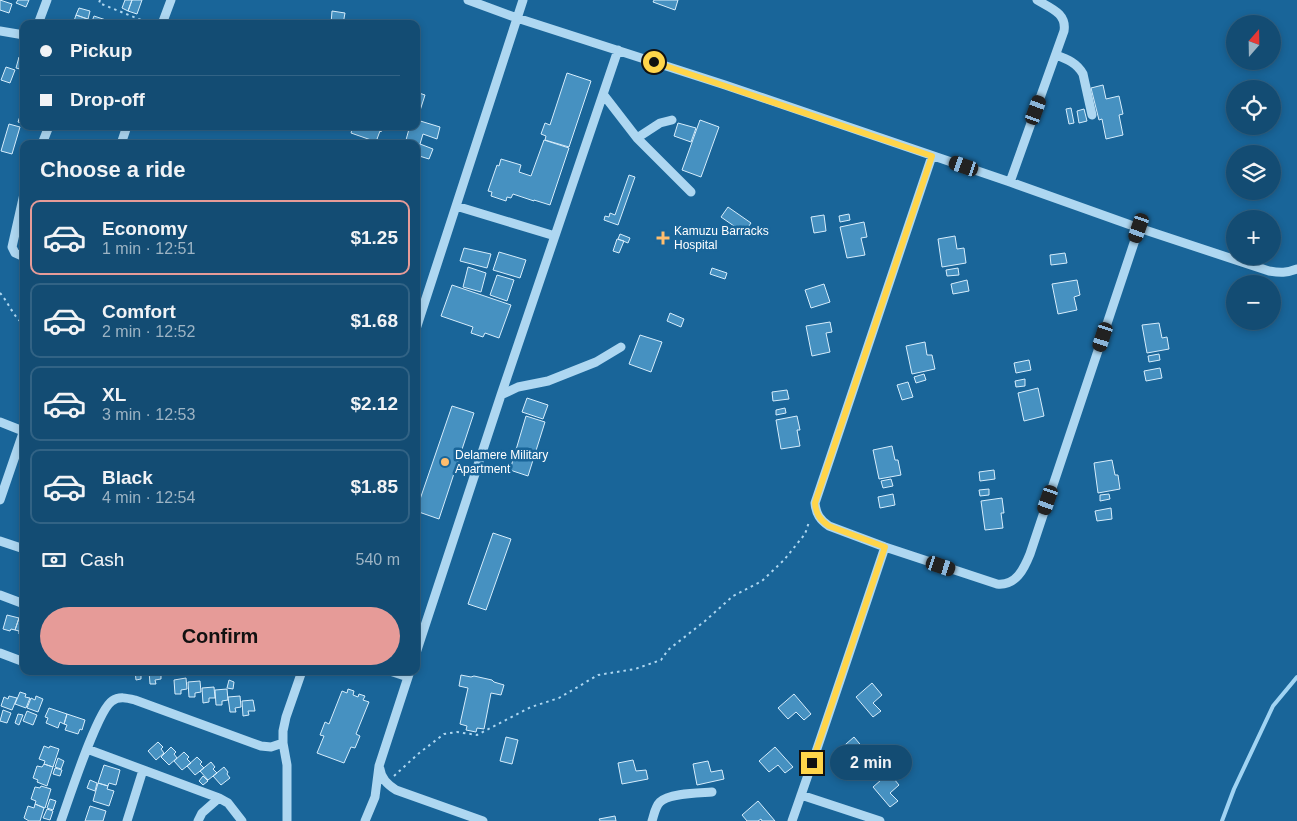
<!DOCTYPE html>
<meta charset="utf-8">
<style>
body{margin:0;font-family:Helvetica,sans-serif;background:#1c5378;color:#f1f3f6;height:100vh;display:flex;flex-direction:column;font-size:19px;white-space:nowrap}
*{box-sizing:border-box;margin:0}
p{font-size:16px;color:#9db4c4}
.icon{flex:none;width:28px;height:28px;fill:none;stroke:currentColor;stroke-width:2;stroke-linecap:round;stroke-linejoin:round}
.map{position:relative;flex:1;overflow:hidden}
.sheet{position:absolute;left:20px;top:140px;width:400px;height:535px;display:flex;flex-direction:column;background:#134c73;border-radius:10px;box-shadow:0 2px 8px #0003,0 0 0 1px #326385}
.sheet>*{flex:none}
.banner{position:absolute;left:20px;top:20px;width:400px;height:110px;border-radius:10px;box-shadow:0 2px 8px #0003,0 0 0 1px #326385;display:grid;align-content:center;height:110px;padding:0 20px;background:#134c73}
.needle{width:32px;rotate:20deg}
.buttons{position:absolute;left:1226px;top:15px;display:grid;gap:10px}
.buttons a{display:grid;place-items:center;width:55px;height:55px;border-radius:50%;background:#134c73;box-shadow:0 2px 8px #0003,0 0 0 1px #326385;font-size:25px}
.end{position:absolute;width:22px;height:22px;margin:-11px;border:6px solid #ffd54a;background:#111;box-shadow:0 0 0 2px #111}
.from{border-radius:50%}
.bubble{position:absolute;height:35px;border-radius:18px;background:#134c73;box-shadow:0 2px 8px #0003,0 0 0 1px #326385;font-size:16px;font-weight:700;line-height:35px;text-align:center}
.car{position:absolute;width:15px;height:30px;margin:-15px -8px;border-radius:6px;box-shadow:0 0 4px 1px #0007;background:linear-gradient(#222 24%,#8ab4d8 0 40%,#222 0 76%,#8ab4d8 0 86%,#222 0)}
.banner b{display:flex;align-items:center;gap:18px;height:48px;font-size:19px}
.banner b+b{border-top:1px solid #326385}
.banner i{width:12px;height:12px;background:#f1f3f6}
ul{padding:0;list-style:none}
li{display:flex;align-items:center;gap:15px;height:75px;margin:0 10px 8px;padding:0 10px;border:2px solid #326385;border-radius:10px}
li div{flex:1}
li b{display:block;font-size:19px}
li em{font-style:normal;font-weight:700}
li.selected{border-color:#e69b98}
li>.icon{width:45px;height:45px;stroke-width:1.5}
h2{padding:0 20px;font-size:22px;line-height:60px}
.pay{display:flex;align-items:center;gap:12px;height:55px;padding:0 20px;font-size:19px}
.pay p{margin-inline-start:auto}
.action{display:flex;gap:10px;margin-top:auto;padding:10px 20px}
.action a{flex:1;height:58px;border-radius:30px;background:#e69b98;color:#111;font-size:20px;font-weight:700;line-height:58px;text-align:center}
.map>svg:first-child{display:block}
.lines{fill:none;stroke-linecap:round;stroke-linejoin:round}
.stream{stroke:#a1d4f3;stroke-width:4}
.building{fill:#4691c1;stroke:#d6edfc}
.path{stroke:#aed7f1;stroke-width:2;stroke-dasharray:2.5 4;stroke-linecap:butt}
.minor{stroke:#aed7f1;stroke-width:9}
.route{stroke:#ffd54a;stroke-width:6}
.poi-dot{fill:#ffbe6e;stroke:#196599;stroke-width:2}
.labels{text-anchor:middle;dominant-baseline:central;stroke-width:5;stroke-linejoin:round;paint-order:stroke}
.poi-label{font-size:12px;fill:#fff;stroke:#196599;text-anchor:start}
</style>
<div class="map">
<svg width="1297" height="821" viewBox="0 0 1297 821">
<rect width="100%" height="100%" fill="#196599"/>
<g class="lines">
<!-- stream -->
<path class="stream" d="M1222,821L1234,789L1273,706L1297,677"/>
</g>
<!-- building -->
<path class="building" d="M0,0L12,4L9,13L0,10Z
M18,0H29L26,7L16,3Z
M125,0H132L128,11L122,8Z
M132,0H142L137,14L128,11Z
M654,0H678L675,10L653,2Z
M79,8L90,11L88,19L76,15Z
M332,11L345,13L343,24H331Z
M76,15L90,20V23L73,24Z
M94,16L106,20L105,24H91Z
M19,57L24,59V70L16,68Z
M6,67L15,70L10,83L1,80Z
M567,73L591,81L569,147L545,140L546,136L541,134L545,123L550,125Z
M1103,85L1106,99L1119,96L1123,114L1119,115L1123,135L1106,139L1102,119L1099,120L1091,88Z
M416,92L425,95L417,120L440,127L437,139L423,134L420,144L433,149L429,159L416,155V144H406L407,140H406L409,129H411L412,126H416Z
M24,104V124L18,122Z
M1071,108L1074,123L1069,124L1066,109Z
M1084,109L1087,121L1079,123L1077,111Z
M700,120L719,127L701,177L682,170Z
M678,123L696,128L691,142L674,136Z
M9,124L20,127L12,154L1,151Z
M353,126H383L381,132L380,131L377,139L385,142L386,140L396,144H373L374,141L351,133Z
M544,140L569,148L550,205L534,200V201L513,194L511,198L507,197L506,201L491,196L492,192L488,191L497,165L499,166L501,159L521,165L519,172L531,176Z
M629,175L635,177L618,225L604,220L605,216L609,217L610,213L615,215Z
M728,207L751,223L744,233L721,217Z
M849,214L850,220L840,222L839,216Z
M824,215L826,231L814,233L811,217Z
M864,222L867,237L861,238L865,255L847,258L840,227Z
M620,234L630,238L628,243L618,239Z
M955,236L957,249L964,248L966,263L942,267L938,239Z
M617,239L624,241L619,253L613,251Z
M464,248L491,254L487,268L460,261Z
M499,252L526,260L520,278L493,270Z
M1065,253L1067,263L1051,265L1050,255Z
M468,267L486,273L481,292L463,287Z
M712,268L727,273L725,279L710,274Z
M958,268L959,275L947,276L946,270Z
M497,275L514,280L507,301L490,295Z
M967,280L969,291L953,294L951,284Z
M1077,280L1080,295L1074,297L1077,310L1058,314L1052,284Z
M824,284L830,302L811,308L805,290Z
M452,285L511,305L499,338L485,333L483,337L471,333L473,327L441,316Z
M670,313L684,319L681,327L667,321Z
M830,322L832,332L826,333L830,352L812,356L806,326Z
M1159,323L1162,338L1167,337L1169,349L1147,353L1142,325Z
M640,335L662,342L651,372L629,364Z
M925,342L927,355H932L935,369L912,374L906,346Z
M1159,354L1160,360L1149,362L1148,356Z
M1029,360L1031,370L1016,373L1014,363Z
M1160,368L1162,378L1146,381L1144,371Z
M924,374L926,380L916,383L914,377Z
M1025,379V386L1016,387L1015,381Z
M908,382L913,397L902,400L897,385Z
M1038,388L1044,416L1024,421L1018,393Z
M787,390L789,399L773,401L772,392Z
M527,398L548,405L543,419L522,412Z
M452,406L474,413L439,519L416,511Z
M785,408L786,413L776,415V410Z
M526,416L545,422L528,476L510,470Z
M797,416L800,430H797L800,446L781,449L776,420Z
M892,446L895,460H898L901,475L879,479L873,450Z
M1112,460L1115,475H1118L1120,489L1098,493L1094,463Z
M994,470L995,479L980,481L979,472Z
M891,479L893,486L883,488L881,481Z
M989,489V495L980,496L979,490Z
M893,494L895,505L880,508L878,497Z
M1109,494L1110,499L1100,501V495Z
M1002,498L1004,513H1001L1003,528L985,530L981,501Z
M1111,508L1112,519L1097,521L1095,511Z
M493,533L511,539L486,610L468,604Z
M7,615L19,618L15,630L11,629L10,631L3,629Z
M19,618L24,620V636L19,634V631L15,630Z
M135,671H147V675H141V679L136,680Z
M149,671H161V679L155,680L156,684H150Z
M461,675L471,677L474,676L492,680L494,682L504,685L501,695L491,693L484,729L477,728L476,732L466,730L467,726L460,724L468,688L459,686Z
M186,678L187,689L181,690V694H175L174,680Z
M229,680L234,682L233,689L227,688Z
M200,681L201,692L195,693V697H189L188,682Z
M872,683L882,695L873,703L881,711L873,717L856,697Z
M214,687L215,698H209V702L203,703L202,688Z
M227,689L228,700L222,701V705H216L215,690Z
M348,689L354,691L353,695L358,697L359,694L365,696L363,700L369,702L356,734L360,736L355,748L351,747L344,763L317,753L324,736L320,735L325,722L329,724L342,691L347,693Z
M20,692L26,694L25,697L30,698L26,708L15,704Z
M794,694L811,714L804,720L796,712L788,719L778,708Z
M9,696L17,698L12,710L1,706L4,697L8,699Z
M36,696L43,699L38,712L27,708L31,698L35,700Z
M240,696L241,707L235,708L236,712H230L228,697Z
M253,700L255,711H248L249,715L243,716L242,701Z
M49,708L67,714L64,724L60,722L58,728L46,723L48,718L45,717Z
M3,710L11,713L7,723L0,721Z
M27,711L37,715L33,725L23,721Z
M18,714L23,715L19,725L15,723Z
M67,714L85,720L82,730L80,729L78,734L65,730L67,725L64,724Z
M506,737L518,740L512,764L500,761Z
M854,737L864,749L855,757L863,765L855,771L838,751Z
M158,742L163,747L161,749L164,753L156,760L148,751Z
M44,746L49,748L50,746L59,749L53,767L44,764L45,761L39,759Z
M171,747L176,752L174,754L177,758L169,765L161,757Z
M775,747L793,767L785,773L778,765L769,772L759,761Z
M184,752L189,757L187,759L191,763L182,770L174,761Z
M197,757L202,762L200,764L204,768L195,775L187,766Z
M58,758L64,761L61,769L55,767Z
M633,760L636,771L646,770L648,779L622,784L618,763Z
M708,761L711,772L722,770L724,779L697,785L693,764Z
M211,762L215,767L213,769L217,773L208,780L200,771Z
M44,764L53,767L47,786L37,782L38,780L33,778L37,766L42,767Z
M104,765L120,770L116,785L109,783L108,786L98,783Z
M224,767L228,772L227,774L230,778L221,785L213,776Z
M55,768L62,770L60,776L53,774Z
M889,773L899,785L890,793L898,801L890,807L873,787Z
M203,776L208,781L203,785L199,781Z
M90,780L97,783L95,791L87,788Z
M98,783L108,786L107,789L114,791L109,806L93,801Z
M41,786L51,789L45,808L35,804L36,801L31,799L35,787L40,788Z
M50,799L56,801L53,810L47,808Z
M758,801L775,821H762L761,819L758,821H747L742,815Z
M35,804L44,808L40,821H29L24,818L28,806L34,808Z
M90,806L106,811L103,821H85Z
M47,809L53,811L50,820L43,818Z
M615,816L616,821H600L599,819Z"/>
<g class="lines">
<!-- path -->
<path class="path" d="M100,0L99,3L151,24
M0,293C9,303 13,317 24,324
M394,776L418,754L444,734L457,732L477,735L531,707L559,698L598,675L635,669L661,660L668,650L705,621L733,596L762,581L784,560L805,534L809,522"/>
<!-- minor -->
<path class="minor" d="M468,0L517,18L725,85L1010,182L1139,228L1269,271C1280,273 1287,273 1297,269
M38,24L47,0
M162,24L171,0
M0,31L24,35
M1056,55C1067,59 1077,63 1083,74L1092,115
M603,94L637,138L691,192
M637,138L660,123L672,120
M42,144L49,126
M121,144L127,126
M932,156L815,503C816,514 820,520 829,526L885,547L997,584C1016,586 1024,569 1030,554L1139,228
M1010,182L1064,31C1067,13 1050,8 1037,0
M24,194L12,247L15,253L24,257
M456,206L555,236
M416,329L523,0
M501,395L518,387L548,381L596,362L621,347
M0,422L23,431
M0,500L24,430
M0,541L24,549
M0,595L24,604
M0,653L24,662
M416,653L501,395L618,50
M49,671H55
M390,671L408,677
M87,749L219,798L228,803L242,821
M380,769C381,779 388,785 396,790L483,821
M801,795L880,821
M61,821C69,799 97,711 112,701C119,696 127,698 135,700L261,746L271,747L283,743
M127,821L143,770
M198,821L202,813L219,798
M287,821V765L283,743V731L286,717L302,671
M365,821L375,797L379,766L410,671
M652,821C654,815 655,807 660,802C669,793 699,793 712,792
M792,821C824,730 854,639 885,547"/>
</g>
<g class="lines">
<!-- route -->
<path class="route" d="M654,62L932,156L815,503C816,514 820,520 829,526L885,547L812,763"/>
</g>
<!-- markers -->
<g class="poi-dot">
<path d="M660.5 230.5h5v5h5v5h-5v5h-5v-5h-5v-5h5z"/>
<circle cx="445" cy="462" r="5"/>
</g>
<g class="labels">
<!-- poi labels -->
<g class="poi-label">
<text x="674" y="231">Kamuzu Barracks<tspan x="674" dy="14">Hospital</tspan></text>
<text x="455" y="455">Delamere Military<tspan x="455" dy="14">Apartment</tspan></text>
</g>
</g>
</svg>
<div class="buttons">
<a><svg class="needle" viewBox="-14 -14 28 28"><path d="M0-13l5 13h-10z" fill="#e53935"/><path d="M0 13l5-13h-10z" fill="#9db4c4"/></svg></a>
<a><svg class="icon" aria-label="locate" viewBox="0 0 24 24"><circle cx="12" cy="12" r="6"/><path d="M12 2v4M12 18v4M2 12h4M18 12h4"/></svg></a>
<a><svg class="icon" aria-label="layers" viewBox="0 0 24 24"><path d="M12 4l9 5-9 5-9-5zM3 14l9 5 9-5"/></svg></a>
<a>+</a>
<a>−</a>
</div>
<i class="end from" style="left:654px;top:62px"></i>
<i class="end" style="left:812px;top:763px"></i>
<div class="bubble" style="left:830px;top:745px;width:82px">2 min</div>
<i class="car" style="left:1036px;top:110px;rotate:20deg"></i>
<i class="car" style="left:964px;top:166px;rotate:289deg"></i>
<i class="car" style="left:1139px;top:228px;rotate:199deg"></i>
<i class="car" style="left:1103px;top:337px;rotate:198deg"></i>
<i class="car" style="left:1048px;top:500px;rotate:199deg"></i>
<i class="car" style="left:941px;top:566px;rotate:108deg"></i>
<div class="banner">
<b><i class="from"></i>Pickup</b>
<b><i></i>Drop-off</b>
</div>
<section class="sheet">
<h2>Choose a ride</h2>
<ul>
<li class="selected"><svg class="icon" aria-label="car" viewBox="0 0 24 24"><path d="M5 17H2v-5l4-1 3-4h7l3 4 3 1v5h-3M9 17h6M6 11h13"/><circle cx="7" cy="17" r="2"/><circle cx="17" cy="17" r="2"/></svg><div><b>Economy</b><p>1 min · 12:51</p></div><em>$1.25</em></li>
<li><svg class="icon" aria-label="car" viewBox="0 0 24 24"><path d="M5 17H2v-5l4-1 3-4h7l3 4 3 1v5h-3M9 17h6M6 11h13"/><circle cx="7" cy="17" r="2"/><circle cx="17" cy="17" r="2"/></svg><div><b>Comfort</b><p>2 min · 12:52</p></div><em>$1.68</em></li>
<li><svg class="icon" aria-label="car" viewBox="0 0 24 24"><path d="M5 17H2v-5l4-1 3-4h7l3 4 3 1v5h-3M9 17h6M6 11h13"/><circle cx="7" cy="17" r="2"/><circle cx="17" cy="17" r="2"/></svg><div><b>XL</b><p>3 min · 12:53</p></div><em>$2.12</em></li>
<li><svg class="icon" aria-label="car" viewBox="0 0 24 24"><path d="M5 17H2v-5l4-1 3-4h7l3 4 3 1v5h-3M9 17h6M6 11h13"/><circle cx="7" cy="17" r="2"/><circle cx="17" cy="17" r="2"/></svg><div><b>Black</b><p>4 min · 12:54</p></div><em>$1.85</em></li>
</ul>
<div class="pay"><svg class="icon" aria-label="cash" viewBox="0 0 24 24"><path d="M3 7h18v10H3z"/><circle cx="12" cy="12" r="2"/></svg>Cash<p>540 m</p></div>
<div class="action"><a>Confirm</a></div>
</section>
</div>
